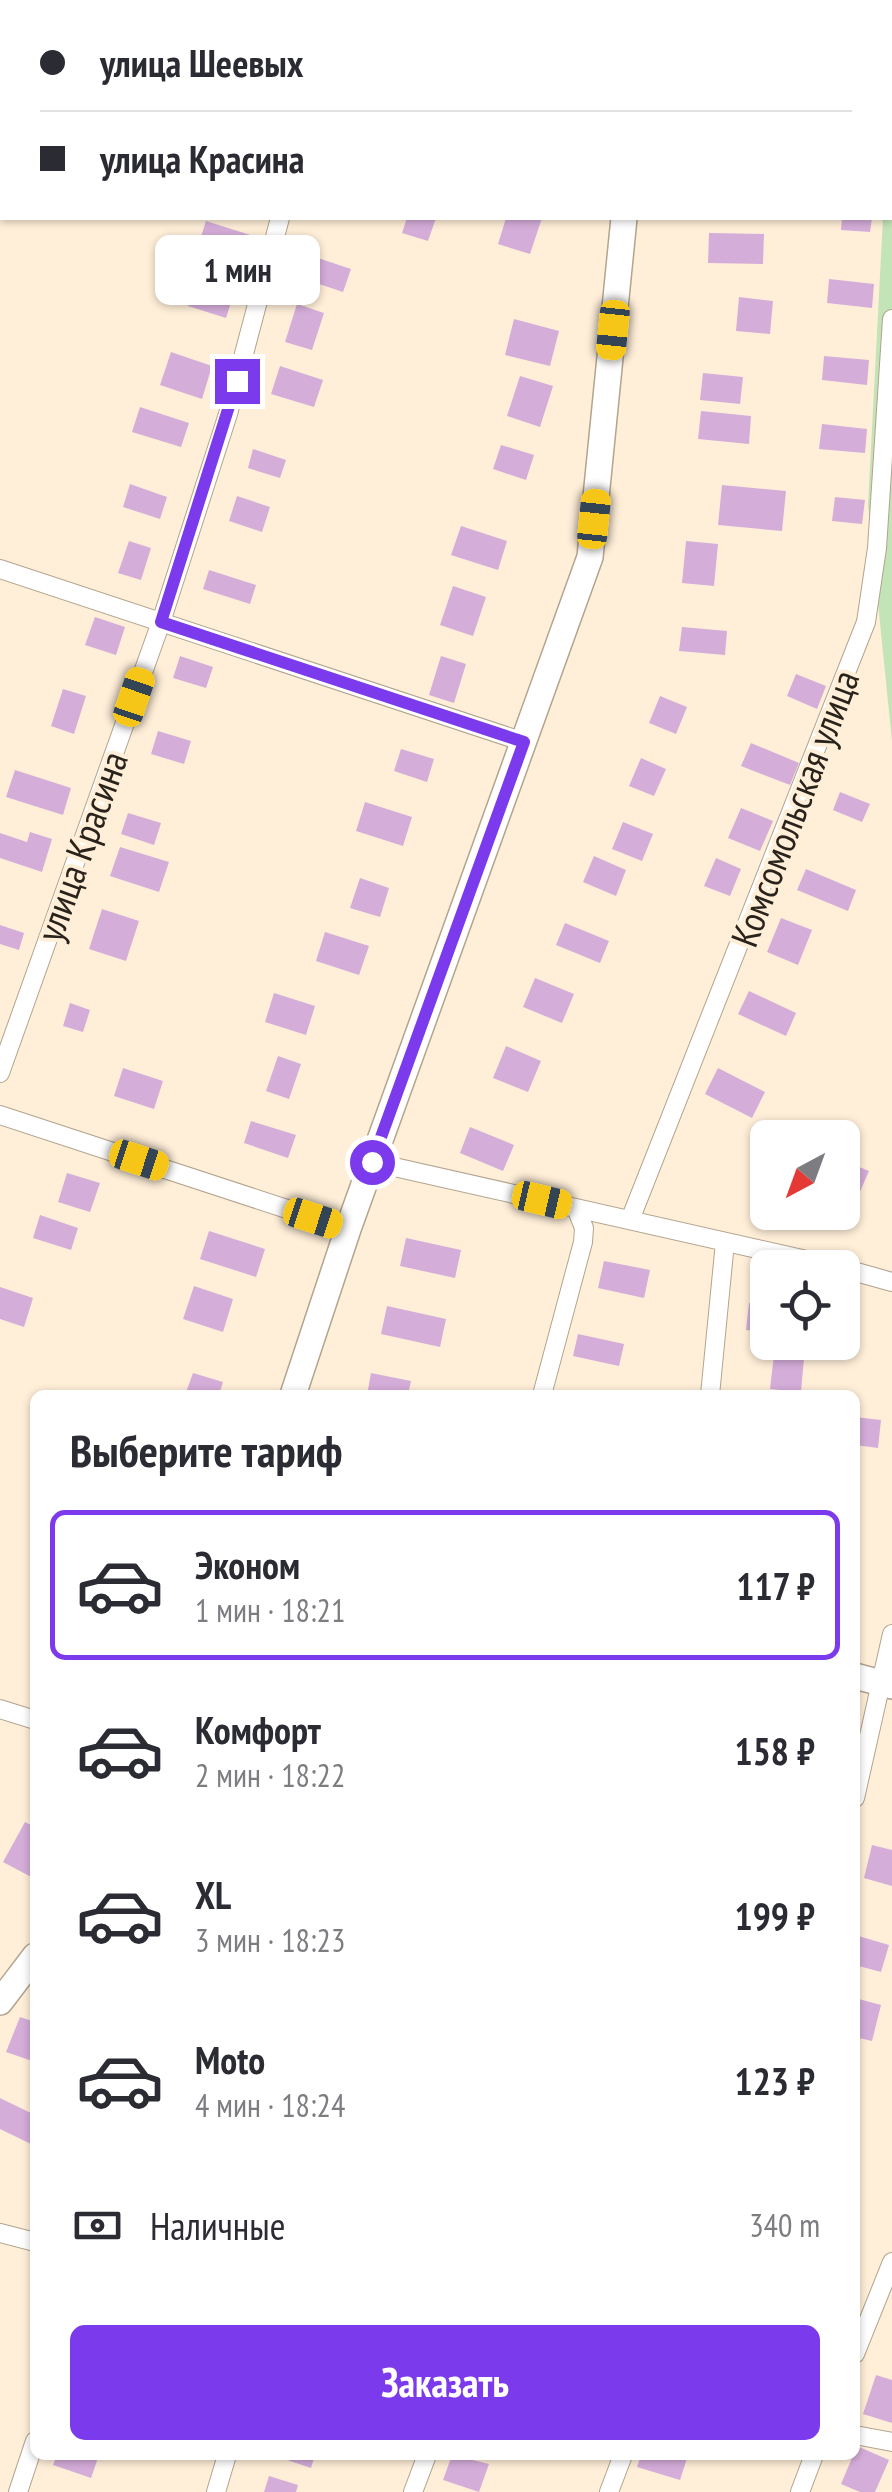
<!DOCTYPE html>
<html lang="ru">
<meta charset="utf-8">
<style>
body{margin:0;font-family:"PT Sans Narrow",sans-serif;background:#f2f2f3;color:#2b2b33;height:100vh;display:flex;flex-direction:column;font-size:38px;white-space:nowrap}
*{box-sizing:border-box;margin:0}
p{font-size:32px;color:#7c7c81}
.icon{flex:none;width:55px;height:55px;fill:none;stroke:currentColor;stroke-width:2;stroke-linecap:round;stroke-linejoin:round}
.map{position:relative;flex:1;overflow:hidden}
.side{position:absolute;left:30px;top:1390px;width:830px;height:1070px;display:flex;flex-direction:column;background:#fff;border-radius:15px;box-shadow:0 2px 8px #0004}
.side>*{flex:none}
.guide{position:absolute;left:0px;top:0px;width:892px;height:220px;box-shadow:0 2px 8px #0004;display:grid;align-content:center;height:220px;padding:0 40px;background:#fff}
.needle{width:65px;rotate:221deg}
.buttons{position:absolute;left:750px;top:1120px;display:grid;gap:20px}
.buttons a{display:grid;place-items:center;width:110px;height:110px;border-radius:15px;background:#fff;box-shadow:0 2px 8px #0004;font-size:50px}
.end{position:absolute;width:45px;height:45px;margin:-22px;border:12px solid #7c3aed;background:#fff;box-shadow:0 0 0 5px #fff}
.from{border-radius:50%}
.bubble{position:absolute;height:70px;border-radius:15px;background:#fff;box-shadow:0 2px 8px #0004;font-size:32px;font-weight:600;line-height:70px;text-align:center}
.car{position:absolute;width:30px;height:60px;margin:-30px -15px;border-radius:12px;box-shadow:0 0 8px 2px #0007;background:linear-gradient(#f5c518 24%,#345 0 40%,#f5c518 0 76%,#345 0 86%,#f5c518 0)}
.guide b{display:flex;align-items:center;gap:35px;height:95px;font-size:38px}
.guide b+b{border-top:2px solid #e1e1e2}
.guide i{width:25px;height:25px;background:#2b2b33}
ul{padding:0;list-style:none}
li{display:flex;align-items:center;gap:30px;height:150px;margin:0 20px 15px;padding:0 20px;border:5px solid transparent;border-radius:15px}
li div{flex:1}
li b{display:block;font-size:38px}
li em{font-style:normal;font-weight:600}
li.on{border-color:#7c3aed}
li>.icon{width:90px;height:90px;stroke-width:1.5}
h2{padding:0 40px;font-size:45px;line-height:120px}
.pay{display:flex;align-items:center;gap:25px;height:110px;padding:0 40px;font-size:38px}
.pay p{margin-inline-start:auto}
.button{display:flex;gap:20px;margin-top:auto;padding:20px 40px}
.button a{flex:1;height:115px;border-radius:15px;background:#7c3aed;color:#fff;font-size:40px;font-weight:600;line-height:115px;text-align:center}
.map>svg:first-child{display:block}
.green{fill:#c3e4b7}
.building{fill:#d5add9}
.lines{fill:none;stroke-linecap:round;stroke-linejoin:round}
.street-casing{stroke:#b2a48e;stroke-width:20}
.secondary-casing{stroke:#b2a48e;stroke-width:28}
.street{stroke:#fff;stroke-width:18}
.secondary{stroke:#fff;stroke-width:25}
.route{stroke:#7c3aed;stroke-width:12}
.labels{text-anchor:middle;dominant-baseline:central;stroke-width:8;stroke-linejoin:round;paint-order:stroke}
.street-label{font-size:38px;fill:#29231b;stroke:#ffefd9}
</style>
<div class="map">
<svg width="892" height="2492" viewBox="0 0 892 2492">
<rect width="100%" height="100%" fill="#ffefd9"/>
<!-- green -->
<path class="green" d="M892,53V741L868,505L883,218H890Z"/>
<!-- building -->
<path class="building" d="M407,218H436L428,241L402,233Z
M506,218H542L530,254L498,244Z
M842,218H872L870,232L841,230Z
M206,221L257,237L249,262L198,246Z
M709,233L764,234L763,264L708,263Z
M318,258L351,269L343,292L310,281Z
M197,278L235,290L226,318L188,306Z
M829,279L874,284L872,308L827,303Z
M739,297L773,301L770,334L736,331Z
M297,304L324,313L312,350L285,342Z
M514,319L559,331L550,366L505,355Z
M171,352L212,366L202,399L160,385Z
M824,356L869,360L867,385L822,380Z
M280,366L323,380L314,407L271,394Z
M703,373L743,377L740,404L700,400Z
M520,376L553,386L540,427L507,416Z
M140,407L189,423L181,447L132,432Z
M701,411L751,416L749,444L698,439Z
M822,424L867,429L865,453L819,449Z
M501,445L534,455L526,480L493,469Z
M253,449L286,460L280,478L248,468Z
M130,484L167,497L160,519L123,507Z
M722,485L786,491L782,531L718,525Z
M237,496L270,507L262,532L229,521Z
M835,497L865,500L862,524L832,521Z
M461,526L507,541L498,570L451,555Z
M129,541L151,548L141,580L118,573Z
M686,541L718,544L714,586L682,583Z
M209,570L256,585L250,604L203,589Z
M453,586L486,597L473,636L440,625Z
M95,617L125,627L116,655L85,645Z
M682,627L727,631L725,655L679,651Z
M180,656L213,667L206,688L173,678Z
M441,656L466,664L454,703L429,695Z
M796,674L826,686L817,709L787,696Z
M63,689L86,696L74,734L51,726Z
M660,696L687,707L676,734L649,723Z
M158,731L191,741L184,764L151,754Z
M751,743L799,763L790,785L741,766Z
M401,749L434,759L427,782L394,771Z
M641,758L666,769L654,796L629,786Z
M15,770L71,788L63,815L6,797Z
M840,792L870,804L862,822L833,810Z
M365,802L412,817L403,846L356,831Z
M741,808L773,821L760,851L728,838Z
M128,813L161,823L154,845L121,834Z
M623,822L653,834L642,861L612,849Z
M30,832L52,839L42,872L0,858V833L27,842Z
M120,847L169,862L159,892L110,876Z
M594,856L626,870L616,896L583,882Z
M716,858L741,869L730,896L704,886Z
M806,869L856,890L848,911L797,890Z
M360,878L389,888L380,917L350,908Z
M102,909L139,921L126,961L89,949Z
M781,918L812,930L798,965L767,952Z
M565,923L609,941L600,963L556,945Z
M0,925L24,933L19,950L0,944Z
M325,932L369,946L359,975L316,961Z
M535,978L574,994L562,1023L523,1007Z
M749,991L796,1013L786,1036L738,1014Z
M274,993L315,1006L306,1035L265,1022Z
M70,1003L90,1010L83,1032L63,1026Z
M506,1046L541,1061L528,1092L493,1078Z
M278,1056L301,1064L289,1099L266,1091Z
M123,1068L163,1081L154,1109L114,1096Z
M718,1068L765,1092L752,1118L705,1094Z
M251,1121L296,1135L288,1158L244,1143Z
M470,1127L514,1145L503,1171L460,1153Z
M842,1160L869,1171L859,1194L842,1187Z
M67,1173L100,1183L90,1212L58,1202Z
M40,1215L78,1228L71,1250L33,1238Z
M209,1231L265,1249L256,1277L200,1259Z
M406,1238L461,1250L455,1278L400,1266Z
M604,1261L650,1270L644,1298L598,1288Z
M194,1286L233,1299L223,1332L183,1319Z
M0,1287L33,1298L24,1327L0,1319Z
M749,1303L768,1305V1332L746,1330Z
M387,1306L446,1319L440,1347L381,1334Z
M578,1334L624,1344L619,1366L573,1356Z
M774,1355L804,1358L801,1392L770,1389Z
M193,1373L223,1382L219,1395H185Z
M371,1373L411,1381L408,1395H367Z
M855,1417L881,1420L878,1448L855,1445Z
M25,1822L35,1827V1879L3,1862Z
M872,1845L892,1850V1886L864,1878Z
M855,1935L889,1945L881,1972L855,1965Z
M855,1998L881,2005L872,2041L855,2037Z
M20,2017L35,2022V2062L6,2052Z
M0,2098L35,2115V2146L0,2129Z
M876,2375L892,2380V2423L863,2414Z
M857,2446L889,2460L875,2492H860L841,2484Z
M57,2455H99L91,2478L53,2465Z
M272,2455H315L311,2468Z
M452,2455L489,2464L479,2492L443,2480Z
M641,2455H688L680,2480L637,2467Z
M269,2476L298,2485L296,2492H264Z"/>
<g class="lines">
<!-- street casing -->
<g class="street-casing">
<path id="street" d="M26,0L33,2
M305,2V0
M0,51L2,44
M0,569L524,742
M0,1073L161,622L228,414L280,218
M0,1115L348,1229
M372,1162L842,1268
M630,1220L866,622L877,548L892,319
M842,1268L892,1282
M542,1395L583,1242L584,1228L576,1208
M710,1395L725,1242
M0,1709L35,1720
M855,1798L892,1634
M0,2233L35,2242
M855,2354L892,2262
M855,2435L892,2442
M18,2492L35,2441
M216,2492L227,2455
M413,2492L427,2455
M609,2492L623,2455
M800,2492L814,2455"/>
</g>
<!-- secondary casing -->
<g class="secondary-casing">
<path id="secondary" d="M648,2V0
M293,1395L348,1229L590,557L624,218
M855,1676L892,1686
M0,2002L35,1956"/>
</g>
<!-- street -->
<use href="#street" class="street"/>
<!-- secondary -->
<use href="#secondary" class="secondary"/>
</g>
<g class="lines">
<!-- route -->
<path class="route" d="M237,381L161,622L524,742L372,1162"/>
</g>
<g class="labels">
<!-- street labels -->
<g class="street-label">
<text transform="translate(794 808) rotate(-69)">Комсомольская улица</text>
<text transform="translate(81 846) rotate(-70)">улица Красина</text>
</g>
</g>
</svg>
<div class="buttons">
<a><svg class="needle" viewBox="-14 -14 28 28"><path d="M0-13l5 13h-10z" fill="#e53935"/><path d="M0 13l5-13h-10z" fill="#7c7c81"/></svg></a>
<a><svg class="icon" aria-label="locate" viewBox="0 0 24 24"><circle cx="12" cy="12" r="6"/><path d="M12 2v4M12 18v4M2 12h4M18 12h4"/></svg></a>
</div>
<i class="end from" style="left:372px;top:1162px"></i>
<i class="end" style="left:237px;top:381px"></i>
<div class="bubble" style="left:155px;top:235px;width:165px">1 мин</div>
<i class="car" style="left:613px;top:330px;rotate:186deg"></i>
<i class="car" style="left:594px;top:519px;rotate:6deg"></i>
<i class="car" style="left:134px;top:697px;rotate:19deg"></i>
<i class="car" style="left:139px;top:1160px;rotate:108deg"></i>
<i class="car" style="left:542px;top:1200px;rotate:103deg"></i>
<i class="car" style="left:313px;top:1218px;rotate:108deg"></i>
<div class="guide">
<b><i class="from"></i>улица Шеевых</b>
<b><i></i>улица Красина</b>
</div>
<section class="side">
<h2>Выберите тариф</h2>
<ul>
<li class="on"><svg class="icon" aria-label="car" viewBox="0 0 24 24"><path d="M5 17H2v-5l4-1 3-4h7l3 4 3 1v5h-3M9 17h6M6 11h13"/><circle cx="7" cy="17" r="2"/><circle cx="17" cy="17" r="2"/></svg><div><b>Эконом</b><p>1 мин · 18:21</p></div><em>117 ₽</em></li>
<li><svg class="icon" aria-label="car" viewBox="0 0 24 24"><path d="M5 17H2v-5l4-1 3-4h7l3 4 3 1v5h-3M9 17h6M6 11h13"/><circle cx="7" cy="17" r="2"/><circle cx="17" cy="17" r="2"/></svg><div><b>Комфорт</b><p>2 мин · 18:22</p></div><em>158 ₽</em></li>
<li><svg class="icon" aria-label="car" viewBox="0 0 24 24"><path d="M5 17H2v-5l4-1 3-4h7l3 4 3 1v5h-3M9 17h6M6 11h13"/><circle cx="7" cy="17" r="2"/><circle cx="17" cy="17" r="2"/></svg><div><b>XL</b><p>3 мин · 18:23</p></div><em>199 ₽</em></li>
<li><svg class="icon" aria-label="car" viewBox="0 0 24 24"><path d="M5 17H2v-5l4-1 3-4h7l3 4 3 1v5h-3M9 17h6M6 11h13"/><circle cx="7" cy="17" r="2"/><circle cx="17" cy="17" r="2"/></svg><div><b>Moto</b><p>4 мин · 18:24</p></div><em>123 ₽</em></li>
</ul>
<div class="pay"><svg class="icon" aria-label="cash" viewBox="0 0 24 24"><path d="M3 7h18v10H3z"/><circle cx="12" cy="12" r="2"/></svg>Наличные<p>340 m</p></div>
<div class="button"><a>Заказать</a></div>
</section>
</div>
